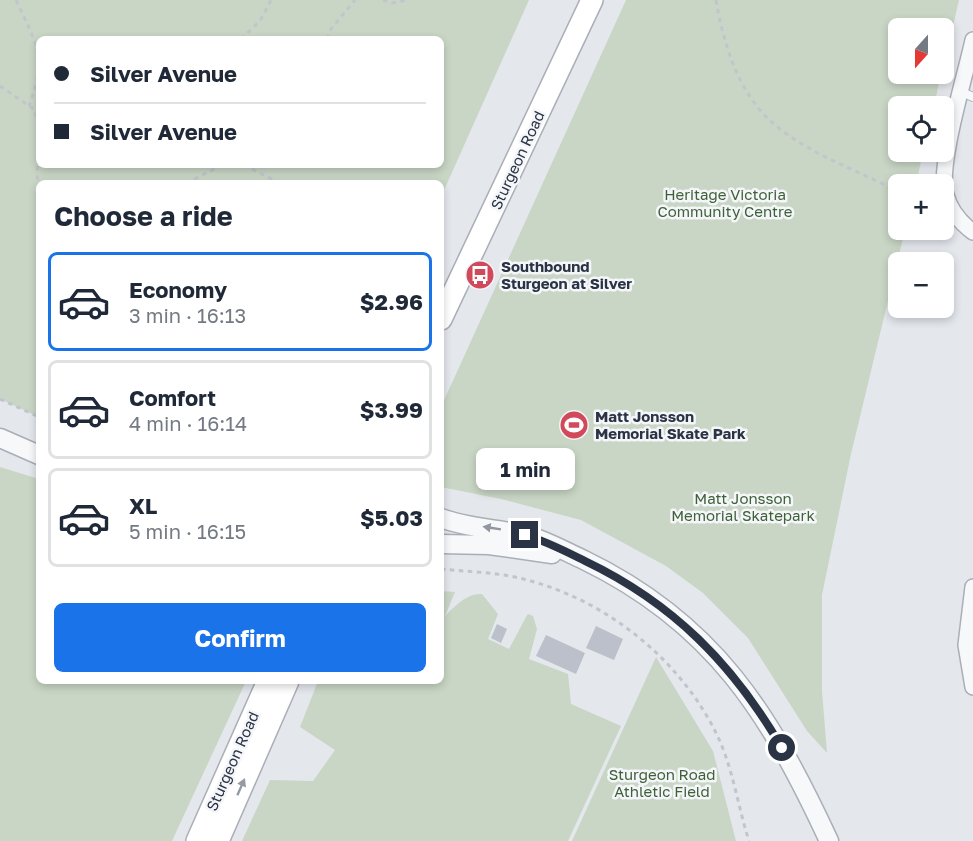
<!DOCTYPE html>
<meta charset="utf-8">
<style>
body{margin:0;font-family:"Golos Text",sans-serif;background:#f6f6f7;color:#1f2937;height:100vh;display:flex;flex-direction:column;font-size:22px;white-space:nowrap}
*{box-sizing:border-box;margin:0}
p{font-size:20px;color:#747a83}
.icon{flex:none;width:33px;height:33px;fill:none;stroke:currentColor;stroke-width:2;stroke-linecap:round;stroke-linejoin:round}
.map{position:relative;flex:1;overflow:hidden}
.details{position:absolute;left:36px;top:180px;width:408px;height:504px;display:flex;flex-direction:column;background:#fff;border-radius:9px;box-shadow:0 3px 9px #0003}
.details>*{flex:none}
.guide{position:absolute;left:36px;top:36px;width:408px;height:132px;border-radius:9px;box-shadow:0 3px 9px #0003;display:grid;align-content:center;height:132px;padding:0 18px;background:#fff}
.needle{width:39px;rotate:201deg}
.tools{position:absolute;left:888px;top:18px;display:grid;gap:12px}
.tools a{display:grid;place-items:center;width:66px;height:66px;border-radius:9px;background:#fff;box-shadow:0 3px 9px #0003;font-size:30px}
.end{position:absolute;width:27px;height:27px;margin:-14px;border:8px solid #2b3445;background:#fff;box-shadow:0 0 0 3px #fff}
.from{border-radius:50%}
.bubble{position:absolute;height:42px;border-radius:9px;background:#fff;box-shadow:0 3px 9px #0003;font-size:20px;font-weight:700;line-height:42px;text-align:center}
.guide b{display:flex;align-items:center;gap:21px;height:57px;font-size:22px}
.guide b+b{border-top:2px solid #e0e1e3}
.guide i{width:15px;height:15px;background:#1f2937}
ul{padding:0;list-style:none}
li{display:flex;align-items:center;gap:18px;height:99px;margin:0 12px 9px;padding:0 6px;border:3px solid #e0e1e3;border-radius:9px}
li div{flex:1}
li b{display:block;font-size:22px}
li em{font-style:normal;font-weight:700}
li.selected{border-color:#1a73e8}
li>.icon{width:54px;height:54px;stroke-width:1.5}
h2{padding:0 18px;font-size:27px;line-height:72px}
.cta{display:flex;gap:12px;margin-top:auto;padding:12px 18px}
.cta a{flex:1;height:69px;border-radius:9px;background:#1a73e8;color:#fff;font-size:24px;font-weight:700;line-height:69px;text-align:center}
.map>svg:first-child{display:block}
.green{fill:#c9d6c5;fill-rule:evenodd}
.building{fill:#bbc0ca}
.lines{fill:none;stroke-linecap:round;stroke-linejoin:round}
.service-casing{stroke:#a9aeb7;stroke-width:10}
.minor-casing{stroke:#a9aeb7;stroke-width:18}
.tertiary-casing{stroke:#a9aeb7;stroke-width:21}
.secondary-casing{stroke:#a9aeb7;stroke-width:24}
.path{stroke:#c2c5cb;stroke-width:3;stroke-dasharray:4.5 4.5;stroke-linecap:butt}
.service{stroke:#f7f8fa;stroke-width:8}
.minor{stroke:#f7f8fa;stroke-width:15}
.tertiary{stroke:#f7f8fa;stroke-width:18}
.secondary{stroke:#fff;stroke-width:21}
.oneway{fill:#9196a0}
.oneway2{fill:#959aa2}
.route{stroke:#2b3445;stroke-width:8}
.labels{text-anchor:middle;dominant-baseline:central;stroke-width:5;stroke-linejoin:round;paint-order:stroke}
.street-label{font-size:15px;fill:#2b3445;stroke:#f4f6f9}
.park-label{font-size:15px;fill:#3f6138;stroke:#f4f6f9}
.poi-label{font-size:15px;font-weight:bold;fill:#2b3445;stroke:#f4f6f9;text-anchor:start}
</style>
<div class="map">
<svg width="973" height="841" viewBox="0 0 973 841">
<rect width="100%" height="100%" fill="#e4e7ec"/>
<!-- green -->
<path class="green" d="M0,0H529L441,197V183H39V417L0,399ZM39,39H441V165H39Z
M626,0H959L944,65V28H898V74H941L934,106H898V152H923L916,184H898V230H905L851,454L822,595V691L827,753L807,731L748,638L703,593L666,566L581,520L501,499L441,487V407Z
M0,467L39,479V681H246L172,841H0Z
M441,591L455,592L445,616C455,606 467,593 482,594L498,614L488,639L509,649L526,617L528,614L533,616L537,629L529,659L568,674L571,704L621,726L568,841H242L270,780L313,781L335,750L300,727L318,681H441Z
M656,657L713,751L736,841H572Z"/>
<!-- building -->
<path class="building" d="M497,624L507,629L501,643L491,638Z
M596,626L623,639L614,660L586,648Z
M546,635L585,653L576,674L536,656Z"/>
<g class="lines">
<!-- service casing -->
<g class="service-casing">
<path id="service" d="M962,92L973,97"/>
</g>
<!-- minor casing -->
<g class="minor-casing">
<path id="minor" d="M973,40C966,74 937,166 946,195C950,210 961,223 973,232
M973,587L966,645L973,687"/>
</g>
<!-- tertiary casing -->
<g class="tertiary-casing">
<path id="tertiary" d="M0,438L39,455
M441,518C472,530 507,528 538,539C554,545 569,553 584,560C714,623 770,714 829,841
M441,544L489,545L552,554"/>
</g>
<!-- secondary casing -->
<g class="secondary-casing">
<path id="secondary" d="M441,319L592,0
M197,841L268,681
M218,841L288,681"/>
</g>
<!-- path -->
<path class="path" d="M16,0C37,45 47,56 29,106
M383,0L392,3L407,0
M716,0C724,47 740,99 780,129C814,156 860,171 898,192
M241,39L260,21L271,0
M327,39L331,29L355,0
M0,86L35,110L38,126L37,177L39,183
M244,165L280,183
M186,183L223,165
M0,399L39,417
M441,569C469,572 499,572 527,580C608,601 682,661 718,737C733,769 738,807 749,841"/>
<!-- service -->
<use href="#service" class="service"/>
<!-- minor -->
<use href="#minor" class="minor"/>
<!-- tertiary -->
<use href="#tertiary" class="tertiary"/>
<!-- secondary -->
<use href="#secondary" class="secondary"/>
</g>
<!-- one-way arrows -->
<defs><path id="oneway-solid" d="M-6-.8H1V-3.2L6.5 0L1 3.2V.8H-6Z" transform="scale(1.5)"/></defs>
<use class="oneway" href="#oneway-solid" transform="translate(492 528) rotate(-171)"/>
<use class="oneway2" href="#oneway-solid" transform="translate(241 787) rotate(-66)"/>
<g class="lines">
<!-- route -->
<path class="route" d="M525,535C546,541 565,551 585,561C673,603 733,664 782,748"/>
</g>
<!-- icons -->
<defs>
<g id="bus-disc" transform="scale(1.5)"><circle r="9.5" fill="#d1495b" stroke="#f4f6f9"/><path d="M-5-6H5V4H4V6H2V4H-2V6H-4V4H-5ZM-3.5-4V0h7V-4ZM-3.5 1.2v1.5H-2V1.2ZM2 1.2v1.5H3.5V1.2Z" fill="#fff"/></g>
<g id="stadium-disc" transform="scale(1.5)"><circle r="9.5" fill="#d1495b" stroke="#f4f6f9"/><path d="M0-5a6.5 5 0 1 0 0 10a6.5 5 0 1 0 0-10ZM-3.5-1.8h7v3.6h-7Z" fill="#fff"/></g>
</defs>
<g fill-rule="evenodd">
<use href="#bus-disc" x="480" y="275"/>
<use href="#stadium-disc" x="574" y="425"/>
</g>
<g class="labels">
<!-- street labels -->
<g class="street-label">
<text transform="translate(517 160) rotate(-65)">Sturgeon Road</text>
<text transform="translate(232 761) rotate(-66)">Sturgeon Road</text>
</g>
<!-- park labels -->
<g class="park-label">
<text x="725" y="194">Heritage Victoria<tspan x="725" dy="17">Community Centre</tspan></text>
<text x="743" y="498">Matt Jonsson<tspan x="743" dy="17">Memorial Skatepark</tspan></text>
<text x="662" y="774">Sturgeon Road<tspan x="662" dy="17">Athletic Field</tspan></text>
</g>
<!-- poi labels -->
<g class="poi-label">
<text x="501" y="266">Southbound<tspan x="501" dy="17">Sturgeon at Silver</tspan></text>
<text x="595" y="416">Matt Jonsson<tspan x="595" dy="17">Memorial Skate Park</tspan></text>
</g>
</g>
</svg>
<div class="tools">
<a><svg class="needle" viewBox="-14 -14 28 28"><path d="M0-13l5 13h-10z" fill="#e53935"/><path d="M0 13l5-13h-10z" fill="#747a83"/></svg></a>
<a><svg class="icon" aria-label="locate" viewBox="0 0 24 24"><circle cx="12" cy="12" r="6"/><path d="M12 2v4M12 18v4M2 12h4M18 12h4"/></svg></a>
<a>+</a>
<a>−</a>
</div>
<i class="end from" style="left:782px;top:748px"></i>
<i class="end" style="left:525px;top:535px"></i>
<div class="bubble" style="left:476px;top:448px;width:99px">1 min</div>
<div class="guide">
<b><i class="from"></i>Silver Avenue</b>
<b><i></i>Silver Avenue</b>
</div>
<section class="details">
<h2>Choose a ride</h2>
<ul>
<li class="selected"><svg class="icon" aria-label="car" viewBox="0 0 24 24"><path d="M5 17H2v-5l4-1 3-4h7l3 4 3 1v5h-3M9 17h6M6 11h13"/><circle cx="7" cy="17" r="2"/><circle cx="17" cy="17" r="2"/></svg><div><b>Economy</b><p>3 min · 16:13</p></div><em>$2.96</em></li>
<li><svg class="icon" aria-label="car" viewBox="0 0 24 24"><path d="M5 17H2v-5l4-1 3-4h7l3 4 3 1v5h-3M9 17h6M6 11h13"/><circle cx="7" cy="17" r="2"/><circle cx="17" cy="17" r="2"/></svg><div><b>Comfort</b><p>4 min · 16:14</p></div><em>$3.99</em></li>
<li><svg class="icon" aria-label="car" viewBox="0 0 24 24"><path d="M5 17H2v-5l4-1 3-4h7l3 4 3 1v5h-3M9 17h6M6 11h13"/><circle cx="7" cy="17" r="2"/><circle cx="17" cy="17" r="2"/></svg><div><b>XL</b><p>5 min · 16:15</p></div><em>$5.03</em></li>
</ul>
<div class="cta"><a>Confirm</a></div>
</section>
</div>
